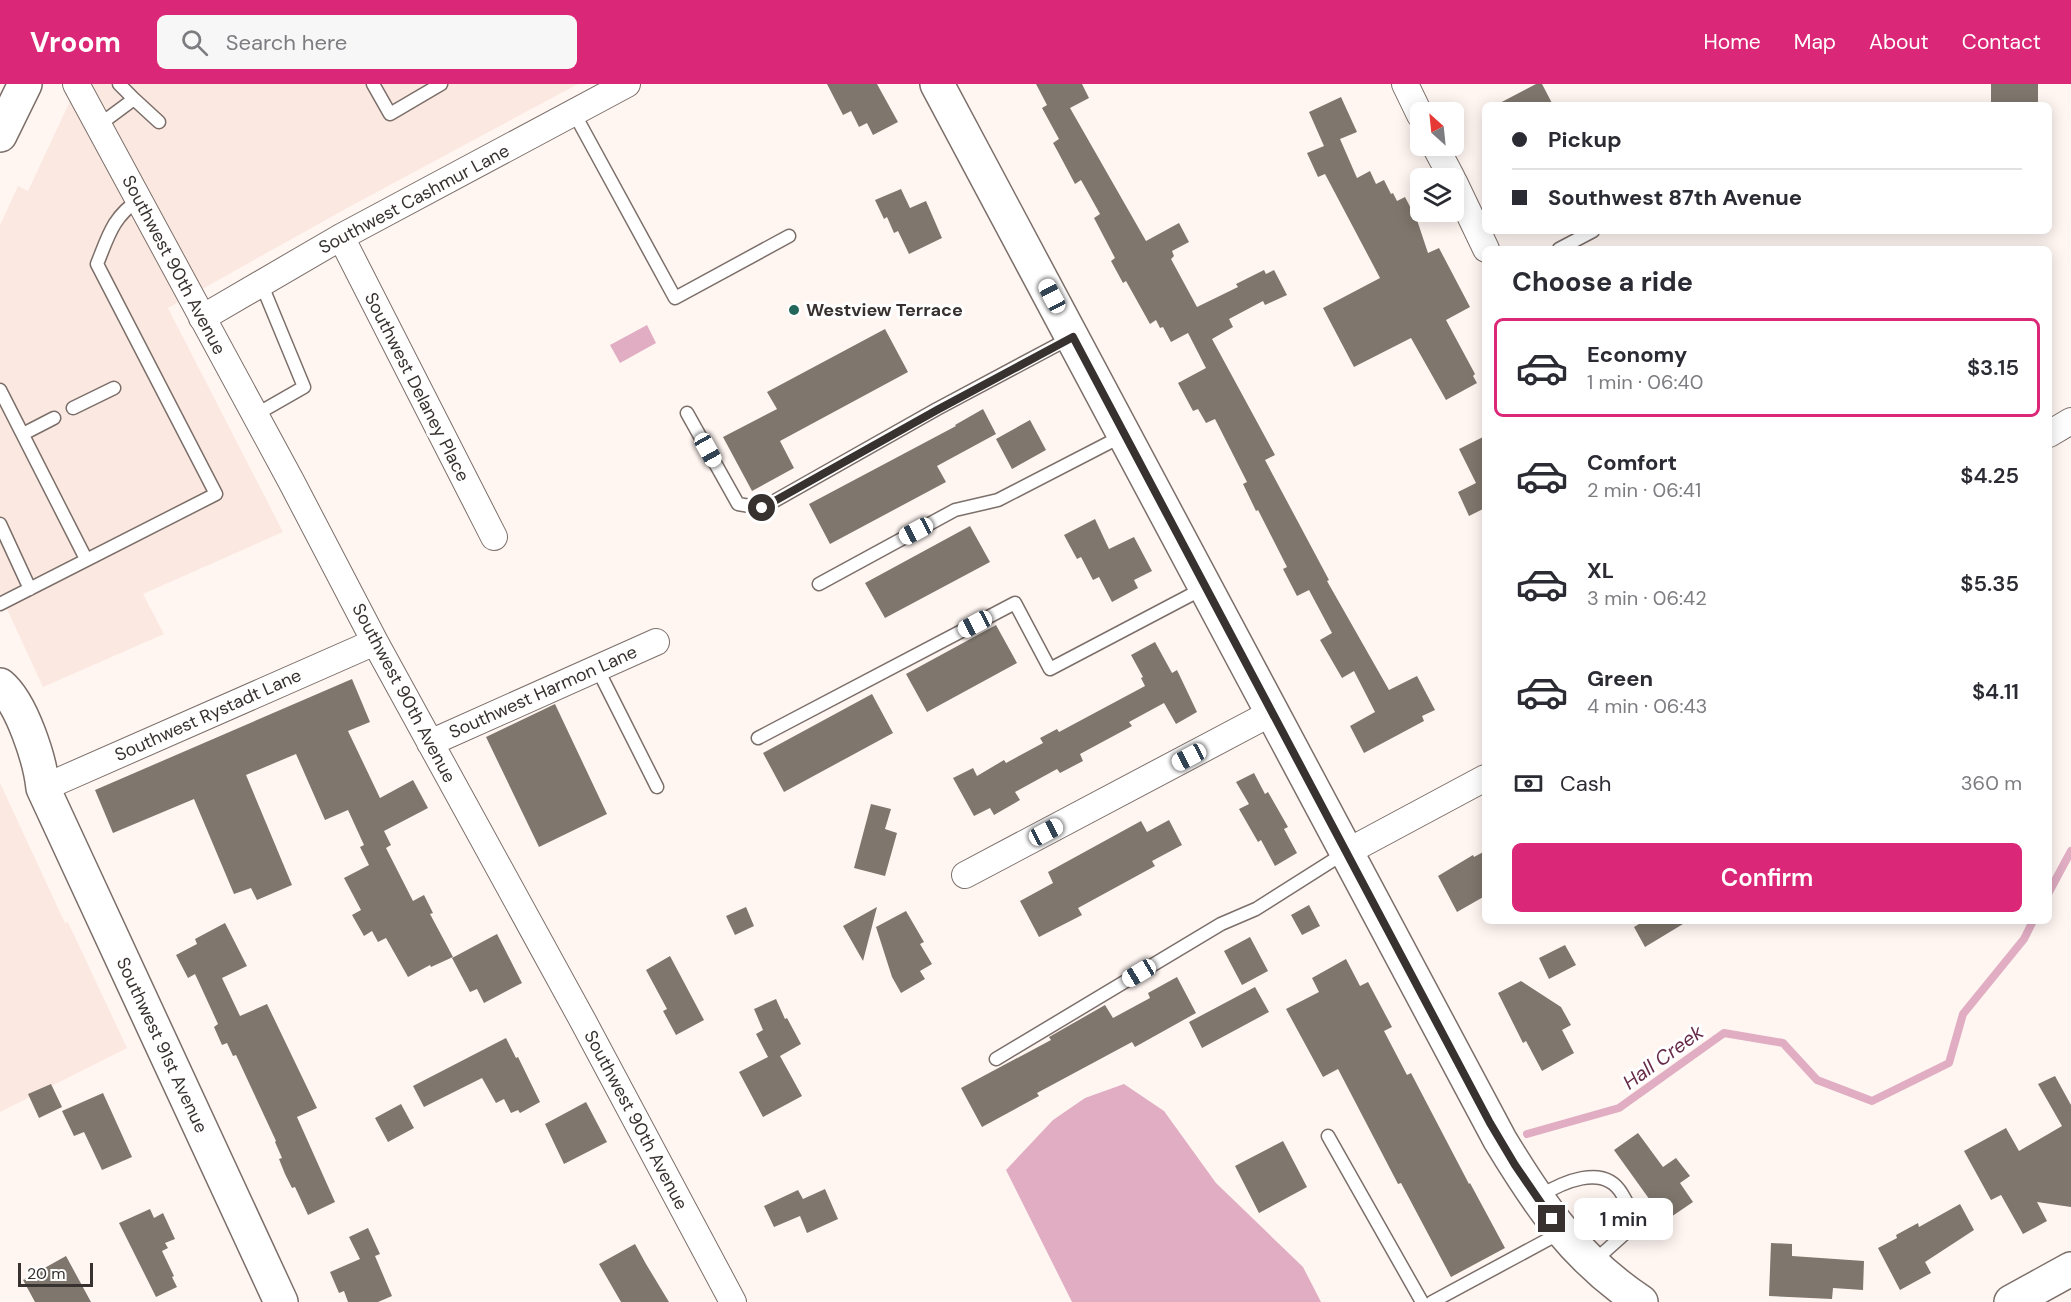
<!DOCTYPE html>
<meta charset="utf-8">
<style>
body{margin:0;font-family:"DM Sans",sans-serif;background:#f7f7f7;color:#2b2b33;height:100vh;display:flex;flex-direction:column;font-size:22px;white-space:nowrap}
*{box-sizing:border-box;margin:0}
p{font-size:20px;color:#7c7c81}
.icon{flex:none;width:33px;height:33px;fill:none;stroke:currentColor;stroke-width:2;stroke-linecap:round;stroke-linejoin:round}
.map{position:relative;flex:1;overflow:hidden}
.details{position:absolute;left:1482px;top:162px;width:570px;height:678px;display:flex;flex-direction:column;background:#fff;border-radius:9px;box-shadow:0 3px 15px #0003}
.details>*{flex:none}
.banner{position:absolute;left:1482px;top:18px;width:570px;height:132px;border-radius:9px;box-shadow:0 3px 15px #0003;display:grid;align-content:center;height:132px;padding:0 30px;background:#fff}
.needle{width:39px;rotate:333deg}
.fabs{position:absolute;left:1410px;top:18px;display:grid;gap:12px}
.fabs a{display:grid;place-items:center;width:54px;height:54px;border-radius:9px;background:#fff;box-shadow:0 3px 15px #0003;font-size:30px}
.scale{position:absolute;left:18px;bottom:15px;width:75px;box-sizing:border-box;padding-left:6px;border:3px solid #37312f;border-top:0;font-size:16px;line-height:21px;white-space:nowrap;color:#37312f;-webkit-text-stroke:4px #fff;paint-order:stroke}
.end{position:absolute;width:27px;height:27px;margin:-14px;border:8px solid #37312f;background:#fff;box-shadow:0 0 0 3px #fff}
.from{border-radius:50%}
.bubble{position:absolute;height:42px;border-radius:9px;background:#fff;box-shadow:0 3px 15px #0003;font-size:20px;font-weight:600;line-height:42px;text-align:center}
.car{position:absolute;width:18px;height:36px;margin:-18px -9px;border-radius:8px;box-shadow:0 0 4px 2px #0007;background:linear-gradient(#fff 24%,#345 0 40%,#fff 0 76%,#345 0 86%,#fff 0)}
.banner b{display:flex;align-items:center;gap:21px;height:57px;font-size:22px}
.banner b+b{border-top:2px solid #e1e1e2}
.banner i{width:15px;height:15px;background:#2b2b33}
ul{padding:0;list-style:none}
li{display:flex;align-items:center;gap:18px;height:99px;margin:0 12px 9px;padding:0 18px;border:3px solid transparent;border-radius:9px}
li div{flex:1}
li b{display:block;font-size:22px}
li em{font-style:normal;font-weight:600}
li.active{border-color:#db2777}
li>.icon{width:54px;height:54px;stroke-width:1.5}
h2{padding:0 30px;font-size:27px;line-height:72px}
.pay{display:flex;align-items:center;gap:15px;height:66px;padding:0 30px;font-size:22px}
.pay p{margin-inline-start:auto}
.cta{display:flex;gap:12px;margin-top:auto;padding:12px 30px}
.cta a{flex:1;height:69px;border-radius:9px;background:#db2777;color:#fff;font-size:24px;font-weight:600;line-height:69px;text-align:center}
header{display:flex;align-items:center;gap:36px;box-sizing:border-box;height:84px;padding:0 30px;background:#db2777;color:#fff}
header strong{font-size:28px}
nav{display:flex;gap:33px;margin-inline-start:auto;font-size:21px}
.search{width:420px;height:54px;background:#f7f7f7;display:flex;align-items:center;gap:15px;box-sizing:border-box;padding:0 21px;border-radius:9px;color:#7c7c81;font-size:22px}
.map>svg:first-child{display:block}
.built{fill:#fbe8e1}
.water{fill:#e0adc3}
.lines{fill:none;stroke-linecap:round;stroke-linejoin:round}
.stream{stroke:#e0adc3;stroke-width:8}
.building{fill:#7f776d}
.lane-casing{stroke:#7c6f6a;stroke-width:15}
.street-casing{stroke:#7c6f6a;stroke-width:28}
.secondary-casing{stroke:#7c6f6a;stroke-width:36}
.lane{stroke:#fff;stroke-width:12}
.street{stroke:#fff;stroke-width:26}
.secondary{stroke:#fff;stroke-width:33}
.route{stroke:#37312f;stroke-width:8}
.poi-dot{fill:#226759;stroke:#fff;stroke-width:2}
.labels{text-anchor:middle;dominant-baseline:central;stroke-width:6;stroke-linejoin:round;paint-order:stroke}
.street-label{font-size:18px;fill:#37312f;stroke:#fff}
.poi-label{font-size:18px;font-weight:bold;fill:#37312f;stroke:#fff;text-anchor:start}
.water-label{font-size:20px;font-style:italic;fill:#672a49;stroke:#fff}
</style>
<header>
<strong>Vroom</strong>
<div class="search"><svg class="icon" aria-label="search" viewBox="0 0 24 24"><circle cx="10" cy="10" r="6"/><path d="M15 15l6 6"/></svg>Search here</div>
<nav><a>Home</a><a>Map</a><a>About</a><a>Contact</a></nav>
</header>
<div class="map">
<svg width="2071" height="1218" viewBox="0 0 2071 1218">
<rect width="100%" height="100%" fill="#fff6f2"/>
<!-- built -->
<path class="built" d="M78,0H578L349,123L168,224L283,448L143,510L164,550L43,603L0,510V141L18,102L28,107Z
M0,699L65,839L68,838L127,964L0,1028Z"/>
<!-- water -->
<path class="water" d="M647,241L656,259L620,279L610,261Z
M1124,1000L1164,1027L1216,1099L1303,1183L1321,1218H1072L1006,1086L1053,1036L1085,1014Z"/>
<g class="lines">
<!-- stream -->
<path class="stream" d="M2049,808L2071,767
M1527,1050L1619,1024L1724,949L1783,959L1817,996L1872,1017L1949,979L1963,930L2024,855L2033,837"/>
</g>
<!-- building -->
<path class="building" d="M827,0H877L898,38L873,51L867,39L859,43L851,27L843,31Z
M1036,0H1082L1089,14L1070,24L1146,157L1179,139L1189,158L1172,167L1174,172L1171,175L1197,223L1238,203L1236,200L1264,186L1266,190L1274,186L1287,211L1265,221L1263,217L1229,235L1233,243L1212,255L1275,371L1265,376L1329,496L1327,497L1389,606L1417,592L1435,626L1422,632L1424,637L1364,669L1350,642L1375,628L1354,587L1342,594L1320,556L1332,549L1309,506L1297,512L1283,485L1287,483L1258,426L1256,427L1243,400L1247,398L1215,335L1206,339L1198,325L1193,327L1178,299L1206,284L1188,249L1171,258L1163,243L1160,244L1156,236L1150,240L1126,197L1123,199L1111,177L1115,174L1094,134L1100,130L1081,96L1075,100L1058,68L1053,59L1059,55L1042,24L1047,21Z
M1536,0H1542L1553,21H1496Z
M1991,0H2038V21H1991Z
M1341,13L1357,48L1340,55L1357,94L1370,87L1376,100L1384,96L1391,110L1393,109L1397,117L1405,113L1417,136L1428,169L1439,164L1470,223L1446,236L1475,290L1473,292L1477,299L1446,316L1411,254L1354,283L1323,224L1380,194L1325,90L1318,93L1307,69L1324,62L1309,28Z
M901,105L910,124L926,117L942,154L909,170L898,147L894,149L887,133L884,135L875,116Z
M885,245L908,288L780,357L794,384L752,407L723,353L777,325L767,308Z
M983,325L996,350L937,382L946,398L830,460L809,420L956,342L955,341Z
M1030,336L1046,366L1012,385L996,355Z
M1485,352V424L1469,432L1458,408L1476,399L1459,365Z
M1095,435L1109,465L1134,453L1152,487L1134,496L1138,504L1112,518L1099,493L1093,496L1081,473L1077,475L1064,451Z
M970,442L990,478L885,534L865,499Z
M996,541L1017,579L927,628L906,590Z
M1155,558L1172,589L1177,586L1197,628L1176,640L1164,619L1129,638L1132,642L1080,670L1083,677L1060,689L1057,685L1015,708L1020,716L994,731L990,724L974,732L953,694L973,684L977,692L1004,676L1006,679L1043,659L1040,654L1057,645L1059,648L1145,602L1141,594L1143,593L1131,571Z
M352,595L370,638L348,647L380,714L413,696L428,724L384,747L391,761L386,764L413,817L424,811L433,829L430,830L453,873L431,883L430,881L408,893L386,854L378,858L372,847L364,852L352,831L361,826L344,794L369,781L360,763L364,761L348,726L325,736L296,670L246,691L292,801L257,816L251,804L234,810L194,715L113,749L95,706Z
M872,610L893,649L784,708L763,669Z
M555,620L607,730L539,763L486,653Z
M1254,689L1265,710L1268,708L1288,743L1284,745L1297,769L1275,782L1261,756L1258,758L1239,725L1249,720L1236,698Z
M871,720L891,725L885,745L897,749L885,792L854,784Z
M1169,736L1182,761L1152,777L1155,782L1078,824L1082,831L1039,853L1020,817L1053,799L1048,788L1141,737L1147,748Z
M1485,767V812L1457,828L1438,792L1473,771L1474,773Z
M1309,821L1320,842L1302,851L1291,831Z
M746,823L754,842L735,851L726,832Z
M877,823L863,877L843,842Z
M906,827L924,858L920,860L932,880L920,887L925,895L901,909L892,893L876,843Z
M1644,837H1688L1645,863L1634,843Z
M225,839L247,882L222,894L240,932L267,920L317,1024L297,1033L335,1118L308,1131L295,1103L292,1104L285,1090L279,1075L282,1074L275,1058L276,1057L236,971L233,972L227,959L222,961L214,943L218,940L195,890L188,894L176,871L197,860L195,855Z
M497,850L522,899L484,919L477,905L470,908L452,874Z
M1250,853L1268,887L1242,901L1224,867Z
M1565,861L1576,881L1549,895L1539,874Z
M670,872L704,936L676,951L663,927L667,925L646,886Z
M1346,875L1360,902L1368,898L1392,943L1384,947L1407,991L1411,989L1469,1100L1470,1099L1505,1164L1451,1193L1401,1099L1398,1100L1338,985L1323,993L1286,925L1319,908L1312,894Z
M1177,893L1196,929L1135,963L1132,958L1037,1009L1039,1012L982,1043L961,1004L1051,956L1049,953L1105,921L1113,934L1150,914L1148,909Z
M1521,897L1561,923L1571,941L1562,946L1574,969L1542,987L1526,957L1523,959L1498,909Z
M1255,903L1269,928L1202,964L1189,938Z
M776,915L785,935L787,934L801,960L780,972L802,1012L763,1033L739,988L768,973L756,950L763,946L754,925Z
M506,954L516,974L518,973L540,1018L520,1029L518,1026L511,1029L504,1015L496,1019L482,994L424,1023L413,1002Z
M2055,992L2071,1021V1123L2037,1118L2047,1137L2023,1150L2001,1111L1991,1116L1964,1067L2006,1044L2019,1067L2062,1042L2038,1000Z
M51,1000L62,1023L39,1034L28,1010Z
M103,1009L132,1073L102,1086L84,1048L74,1052L62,1027Z
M586,1018L607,1058L564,1080L545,1040Z
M401,1020L414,1044L388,1058L375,1034Z
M1638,1049L1663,1083L1676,1074L1690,1092L1680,1099L1693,1118L1665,1137L1614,1066Z
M1283,1057L1307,1103L1259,1129L1235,1082Z
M825,1105L838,1135L807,1149L800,1132L774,1143L764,1122L798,1106L803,1115Z
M1960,1120L1974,1146L1925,1178L1931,1189L1900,1206L1878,1164L1897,1154L1896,1151L1918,1139L1919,1143Z
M150,1125L154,1134L163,1129L175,1155L165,1159L168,1164L162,1167L174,1192L172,1193L177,1203L156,1213L119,1139Z
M368,1144L380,1170L375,1172L392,1212L378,1218H348L344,1207L339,1209L330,1188L360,1175L349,1153Z
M1771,1159L1792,1160V1172L1864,1177L1863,1206L1833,1204L1832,1215L1769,1212Z
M635,1160L646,1180L669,1218H621L599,1180Z
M66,1172L91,1218H35L23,1196Z"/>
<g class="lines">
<!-- lane casing -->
<g class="lane-casing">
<path id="lane" d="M373,0L390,30L441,0
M134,15L159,38
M574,29L675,214L789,152
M99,41L134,15L119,0
M1559,165L1593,147
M0,306L86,475
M73,324L114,304
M687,329L738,420L762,424L937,325L1072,253
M255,331L304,303L261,199
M23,350L54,334
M0,440L30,505
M819,500L955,426L998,416L1124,351
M0,520L216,410L97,180C108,153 113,132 139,116
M597,584L657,703
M758,654L1015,519L1050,585L1204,504
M996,975L1221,840L1256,825L1346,768
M1328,1052L1422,1218
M1538,1113C1561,1099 1604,1078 1622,1110C1632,1127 1632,1127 1630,1145L1592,1179
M1432,1218L1560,1149"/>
</g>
<!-- street casing -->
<g class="street-casing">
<path id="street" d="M76,0L291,397L375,558L583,937L733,1218
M1405,0L1420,31
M1435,62L1452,94
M1454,98L1486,165
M341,153L494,453
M202,234L341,153L627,0
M2049,350L2071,337
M430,659L656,558
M43,704L375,558
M1347,768L1485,694
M965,791L1273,628"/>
</g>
<!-- secondary casing -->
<g class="secondary-casing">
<path id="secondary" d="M937,0L1500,1056C1540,1122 1575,1174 1641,1218
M0,51L25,0
M0,601C22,619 40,676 43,704L281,1218
M2011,1218L2071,1185"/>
</g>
<!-- lane -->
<use href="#lane" class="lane"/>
<!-- street -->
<use href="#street" class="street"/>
<!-- secondary -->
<use href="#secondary" class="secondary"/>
</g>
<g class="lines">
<!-- route -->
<path class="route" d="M762,424L937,326L1073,253L1490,1039L1515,1081L1552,1135"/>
</g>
<!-- markers -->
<circle class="poi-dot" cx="794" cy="226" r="6"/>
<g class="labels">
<!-- street labels -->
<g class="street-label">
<text transform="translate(414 115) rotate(-28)">Southwest Cashmur Lane</text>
<text transform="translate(174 181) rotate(62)">Southwest 90th Avenue</text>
<text transform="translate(417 303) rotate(63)">Southwest Delaney Place</text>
<text transform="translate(543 608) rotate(-24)">Southwest Harmon Lane</text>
<text transform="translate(404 609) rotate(62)">Southwest 90th Avenue</text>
<text transform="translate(208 631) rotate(-24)">Southwest Rystadt Lane</text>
<text transform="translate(162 961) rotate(65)">Southwest 91st Avenue</text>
<text transform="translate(636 1036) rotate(62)">Southwest 90th Avenue</text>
</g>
<!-- poi labels -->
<g class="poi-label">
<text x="806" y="226">Westview Terrace</text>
</g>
<!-- water labels -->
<g class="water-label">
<text transform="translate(1663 973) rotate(-36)">Hall Creek</text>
</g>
</g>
</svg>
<div class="fabs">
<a><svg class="needle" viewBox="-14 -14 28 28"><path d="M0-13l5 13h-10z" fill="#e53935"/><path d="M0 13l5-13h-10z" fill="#7c7c81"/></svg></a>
<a><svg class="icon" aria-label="layers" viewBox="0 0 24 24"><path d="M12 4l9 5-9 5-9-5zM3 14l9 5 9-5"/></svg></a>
</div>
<div class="scale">20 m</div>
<i class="end from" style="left:762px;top:424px"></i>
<i class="end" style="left:1552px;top:1135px"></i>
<div class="bubble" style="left:1574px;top:1114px;width:99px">1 min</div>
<i class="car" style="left:1052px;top:212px;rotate:332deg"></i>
<i class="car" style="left:708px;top:366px;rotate:151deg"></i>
<i class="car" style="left:916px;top:447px;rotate:242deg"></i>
<i class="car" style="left:975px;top:540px;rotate:242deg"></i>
<i class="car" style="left:1189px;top:673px;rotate:242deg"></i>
<i class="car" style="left:1046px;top:748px;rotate:62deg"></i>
<i class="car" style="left:1139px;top:889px;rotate:239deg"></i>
<div class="banner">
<b><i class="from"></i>Pickup</b>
<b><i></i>Southwest 87th Avenue</b>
</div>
<section class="details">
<h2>Choose a ride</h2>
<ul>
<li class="active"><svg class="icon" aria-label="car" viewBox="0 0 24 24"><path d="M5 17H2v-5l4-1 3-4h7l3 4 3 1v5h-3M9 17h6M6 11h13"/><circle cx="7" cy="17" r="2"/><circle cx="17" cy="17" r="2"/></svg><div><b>Economy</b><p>1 min · 06:40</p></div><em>$3.15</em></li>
<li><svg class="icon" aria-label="car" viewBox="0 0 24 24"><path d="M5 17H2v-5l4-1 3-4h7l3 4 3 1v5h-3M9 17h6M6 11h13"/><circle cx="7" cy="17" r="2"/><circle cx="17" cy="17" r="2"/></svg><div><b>Comfort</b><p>2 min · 06:41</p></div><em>$4.25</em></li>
<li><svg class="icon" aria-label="car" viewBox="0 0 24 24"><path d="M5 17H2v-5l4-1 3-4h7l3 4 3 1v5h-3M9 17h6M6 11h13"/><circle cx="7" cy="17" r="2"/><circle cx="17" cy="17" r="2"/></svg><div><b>XL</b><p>3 min · 06:42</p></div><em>$5.35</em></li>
<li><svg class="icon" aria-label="car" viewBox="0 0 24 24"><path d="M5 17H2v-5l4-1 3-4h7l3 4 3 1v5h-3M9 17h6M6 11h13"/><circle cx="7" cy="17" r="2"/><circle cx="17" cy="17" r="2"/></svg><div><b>Green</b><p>4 min · 06:43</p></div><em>$4.11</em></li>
</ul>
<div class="pay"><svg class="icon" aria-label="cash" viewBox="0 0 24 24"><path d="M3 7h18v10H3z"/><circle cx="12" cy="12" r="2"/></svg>Cash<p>360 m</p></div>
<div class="cta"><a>Confirm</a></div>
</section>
</div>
